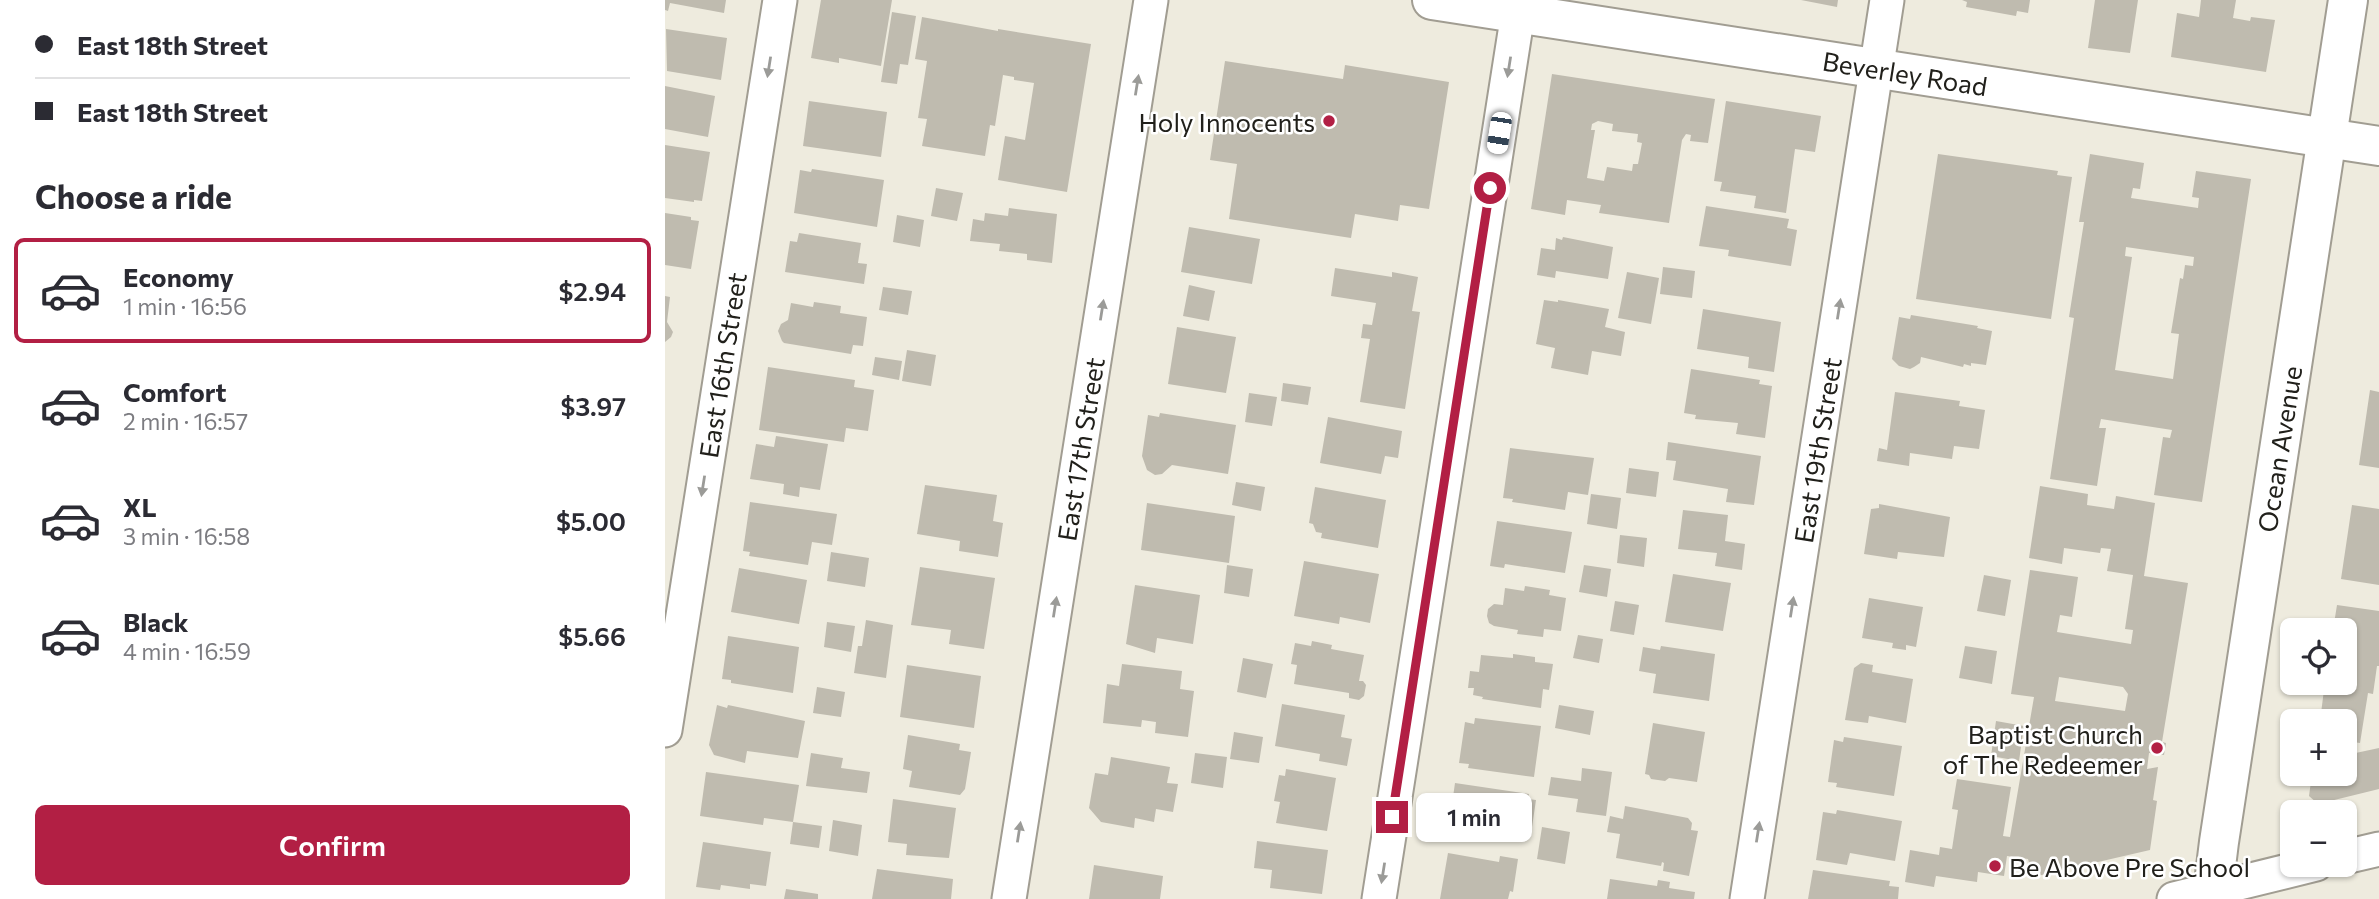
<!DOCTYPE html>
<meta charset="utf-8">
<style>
body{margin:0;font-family:Commissioner,sans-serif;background:#f2f2f3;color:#2b2b33;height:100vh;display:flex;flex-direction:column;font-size:26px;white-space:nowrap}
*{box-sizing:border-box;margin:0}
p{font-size:23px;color:#7c7c81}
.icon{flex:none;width:38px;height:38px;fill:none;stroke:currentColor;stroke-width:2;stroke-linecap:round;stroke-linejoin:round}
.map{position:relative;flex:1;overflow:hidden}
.panel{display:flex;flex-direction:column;background:#fff;width:665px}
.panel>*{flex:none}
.guide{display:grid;align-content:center;height:154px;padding:0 35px;background:#fff}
.tools{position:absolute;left:1615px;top:618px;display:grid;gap:14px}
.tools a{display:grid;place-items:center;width:77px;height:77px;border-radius:10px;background:#fff;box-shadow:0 2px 5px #0004;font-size:35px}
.end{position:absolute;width:32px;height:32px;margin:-16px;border:9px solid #b21f44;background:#fff;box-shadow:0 0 0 4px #fff}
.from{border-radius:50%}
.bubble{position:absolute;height:49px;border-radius:10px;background:#fff;box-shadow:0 2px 5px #0004;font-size:23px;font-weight:600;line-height:49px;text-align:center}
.car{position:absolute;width:21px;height:42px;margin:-21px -10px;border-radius:9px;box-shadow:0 0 5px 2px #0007;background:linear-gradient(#fff 24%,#345 0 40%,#fff 0 76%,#345 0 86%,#fff 0)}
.guide b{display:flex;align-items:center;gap:24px;height:66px;font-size:26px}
.guide b+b{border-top:2px solid #e1e1e2}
.guide i{width:18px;height:18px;background:#2b2b33}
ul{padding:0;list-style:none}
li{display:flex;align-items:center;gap:21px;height:105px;margin:0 14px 10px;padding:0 21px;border:4px solid transparent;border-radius:10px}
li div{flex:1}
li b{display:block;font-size:26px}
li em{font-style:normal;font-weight:600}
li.active{border-color:#b21f44}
li>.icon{width:63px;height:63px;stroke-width:1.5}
h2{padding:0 35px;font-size:32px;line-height:84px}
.action{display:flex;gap:14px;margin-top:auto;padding:14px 35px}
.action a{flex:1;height:80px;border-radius:10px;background:#b21f44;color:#fff;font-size:28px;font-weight:600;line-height:80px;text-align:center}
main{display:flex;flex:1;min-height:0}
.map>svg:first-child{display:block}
.building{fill:#bfbbaf;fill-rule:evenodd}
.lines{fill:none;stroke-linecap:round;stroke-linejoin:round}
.minor-casing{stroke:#a19d92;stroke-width:37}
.tertiary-casing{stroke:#a19d92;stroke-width:42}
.secondary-casing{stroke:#a19d92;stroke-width:42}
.minor{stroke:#fff;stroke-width:33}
.tertiary{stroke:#fff;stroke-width:38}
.secondary{stroke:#fff;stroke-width:38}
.oneway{fill:#9b9b98}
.route{stroke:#b21f44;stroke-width:9}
.poi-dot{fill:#b21f44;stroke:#fff;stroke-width:2.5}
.labels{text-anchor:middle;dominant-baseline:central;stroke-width:5;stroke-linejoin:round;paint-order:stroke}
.street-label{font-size:26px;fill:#21201b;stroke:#fff}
.poi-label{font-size:26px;fill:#21201b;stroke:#fff;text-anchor:end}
</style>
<main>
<section class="panel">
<div class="guide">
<b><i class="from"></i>East 18th Street</b>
<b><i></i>East 18th Street</b>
</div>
<h2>Choose a ride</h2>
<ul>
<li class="active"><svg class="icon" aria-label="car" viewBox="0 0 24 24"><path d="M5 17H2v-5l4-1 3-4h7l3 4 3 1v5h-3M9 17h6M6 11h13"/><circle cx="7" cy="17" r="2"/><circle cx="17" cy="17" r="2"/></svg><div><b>Economy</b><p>1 min · 16:56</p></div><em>$2.94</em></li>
<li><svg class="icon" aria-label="car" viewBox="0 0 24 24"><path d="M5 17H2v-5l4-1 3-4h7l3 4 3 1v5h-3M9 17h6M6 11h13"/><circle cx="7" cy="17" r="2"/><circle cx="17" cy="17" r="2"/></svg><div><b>Comfort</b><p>2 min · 16:57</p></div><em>$3.97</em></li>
<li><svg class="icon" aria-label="car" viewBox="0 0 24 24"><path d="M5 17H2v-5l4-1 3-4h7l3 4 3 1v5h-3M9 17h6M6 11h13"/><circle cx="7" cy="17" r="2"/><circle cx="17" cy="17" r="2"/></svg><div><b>XL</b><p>3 min · 16:58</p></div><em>$5.00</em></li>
<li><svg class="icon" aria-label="car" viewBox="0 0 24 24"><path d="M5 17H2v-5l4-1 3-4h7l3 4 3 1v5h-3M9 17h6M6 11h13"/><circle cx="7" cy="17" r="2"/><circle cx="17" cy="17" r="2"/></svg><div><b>Black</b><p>4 min · 16:59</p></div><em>$5.66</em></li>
</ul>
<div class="action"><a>Confirm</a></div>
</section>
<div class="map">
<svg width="1714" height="899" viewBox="0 0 1714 899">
<rect width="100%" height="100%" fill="#eeebde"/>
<!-- building -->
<path class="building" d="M0,0H61L59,13L5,3L3,11L0,10Z
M156,0H227L216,66L174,58V63L146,58Z
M1136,0H1173L1172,7Z
M1297,0H1365L1363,13L1352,11L1351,16L1301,7L1302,2Z
M1430,0H1473L1465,53L1423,48Z
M1536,0H1571L1568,18L1585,21L1586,17L1610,20L1601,72L1506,57L1512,13L1534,17Z
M227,12L251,16L243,65L235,64L232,84L216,82Z
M257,17L333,31V29L426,44L402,192L333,180L340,136L360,140L369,83L349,80V77L338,75L330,126L325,125L320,156L257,146L262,119L253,118L262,61L250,59Z
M1,29L62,38L56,80L2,71Z
M560,61L678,79L680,65L784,82L764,209L735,205L733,221L690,214L686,238L564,219L572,164L545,160Z
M887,74L1050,99L1043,143L1025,141L1026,135L1021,134L1017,140L1004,223L934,213L936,205L902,200L900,215L866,209ZM933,121L948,124L947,131L973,134L972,142L977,143L973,164H968L967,171L942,167L939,181L922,178L930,130H926L927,124Z
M0,86L50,96L43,137L0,129Z
M144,101L222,112L216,157L138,146Z
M1061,101L1156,116L1150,152L1130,149L1121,213L1089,208L1091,196L1055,191L1057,182L1049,181Z
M0,145L45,152L37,201L29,200V202L0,198Z
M1273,154L1393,171L1392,175L1407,177L1386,319L1251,299Z
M1425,154L1479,163L1475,189L1468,188L1466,198L1533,208L1534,198L1527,197L1531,171L1586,179L1537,502L1489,495L1498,437L1505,438L1507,430L1436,419L1434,428H1441L1432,486L1385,479L1409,318L1404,317L1419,222H1414ZM1461,247L1529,257L1528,266L1520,265L1518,279L1515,278L1506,333L1514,334L1508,379L1450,370L1467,257L1460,256Z
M147,169L219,180L212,227L129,213L135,170L146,172Z
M271,188L298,193L292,221L266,216Z
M1041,206L1124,219L1122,228L1132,230L1126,266L1063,256L1064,250L1034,246Z
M344,208L392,214L387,263L362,260V254L334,251L335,244L305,241L308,219L319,221L320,213L343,216Z
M0,213L26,217V220L34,221L26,269L0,265Z
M232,215L259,220L255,247L228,242Z
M524,227L595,239L587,284L516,272Z
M134,233L196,243L193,263L202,264L199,284L120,272L125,241L132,242Z
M898,237L948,247L943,279L891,271L890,278L872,275L876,248L890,250L891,238L897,240Z
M998,267L1030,271L1027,298L995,294Z
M670,268L727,277V272L753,277L747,311L755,312L740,409L695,402L705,339L696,338L698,324L707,325L711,303L666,296Z
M962,272L994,278L986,324L953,318Z
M524,285L550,291L544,321L518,316Z
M218,287L247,291L243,315L214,310Z
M0,296L5,297L2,322L8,332L6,337L0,342Z
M879,300L893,302V300L944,309L940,327L960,332L956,356L927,351L923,375L886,368L890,348L871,344Z
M149,302L176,306L175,313L202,317L198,346L188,345L186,354L119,343L117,341L113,331L116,324L123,320L126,303L148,307Z
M1038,309L1116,322L1109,372L1083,368L1084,357L1032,349Z
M1246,315L1313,326L1312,328L1327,331L1321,365L1306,363V366L1299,364L1298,367L1256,357L1255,363L1249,367L1245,369L1234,366L1227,359L1234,317L1245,319Z
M512,327L571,337L561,393L503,384Z
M242,350L271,355L266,386L237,381Z
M210,357L237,361L234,380L207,375Z
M103,367L190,380L189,387L209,390L203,431L181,428L179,442L94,430Z
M1026,369L1095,380L1094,384L1107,386L1100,438L1071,434L1073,423L1030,419L1031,415L1019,413Z
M618,383L646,387L643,405L616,401Z
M1705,390L1714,392V468L1694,465Z
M1230,392L1295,401L1294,406L1320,410L1314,449L1289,446L1287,459L1245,453L1244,466L1212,461L1214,448L1222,450Z
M584,393L612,397L607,426L580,422Z
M495,413L571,425L563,474L507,465L497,474L490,475L482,470L477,456L483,415L494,417Z
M663,417L737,431L733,458L720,456L716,474L655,463Z
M111,436L163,444L155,490L135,487L134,497L118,494L119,484L85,479L91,444L109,447Z
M1003,442L1096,456L1089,505L1061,502L1063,489L1008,480L1011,461L1001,460Z
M845,448L929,458L923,495L903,492L900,510L847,502L848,499L838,498Z
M964,468L994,472L991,497L961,493Z
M571,482L600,487L596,511L567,505Z
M260,485L332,495L328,521L338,523L333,557L294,551L295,541L252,534Z
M1375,486L1423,494L1422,505L1449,509L1451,496L1490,503L1479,576L1523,583L1497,742L1501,743L1499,755L1484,753L1482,769L1493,767L1488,800L1492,801L1485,850L1368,877L1363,859L1342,856L1339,876L1313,872L1312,882L1271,876L1269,887L1240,882L1245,850L1274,855L1275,847L1287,849L1293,810L1287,809L1292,779L1346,787L1338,836L1345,837L1369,697L1346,694L1365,570L1413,577L1407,617L1395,615L1392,632L1466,644L1468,630L1460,629L1468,575L1442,571L1446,549L1436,548L1435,553L1399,548L1397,564L1364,558ZM1394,677L1458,687L1463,694L1460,711L1390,701Z
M650,487L721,500L713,548L656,538L657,533L651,532L648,524L644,523Z
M926,494L956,498L952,529L922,524Z
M85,502L172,514L167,545L147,542L143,565L84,556L85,552L78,551Z
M482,503L570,516L564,563L476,550Z
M1214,504L1285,517L1279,557L1233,552L1232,559L1199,554L1206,509L1214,508Z
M1687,505L1714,509V585L1676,579Z
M1018,510L1063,515L1060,541L1080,544L1077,570L1050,566L1052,553L1013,549Z
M832,521L907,532L900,573L840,564L839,568L825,566Z
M955,535L982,538L979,567L952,563Z
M166,552L204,558L200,587L162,581Z
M639,561L714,574L705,623L675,617L674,624L629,616Z
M562,565L588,569L584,597L559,593Z
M919,565L946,569L942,597L914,592Z
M255,567L330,578L319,649L284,644L286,630L246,625Z
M74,568L142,580L134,624L66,612Z
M1008,574L1066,583L1058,631L1000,622Z
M1319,575L1346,580L1340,616L1312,611Z
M470,585L535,595L528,644L492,638L490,653L461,644Z
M860,586L885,590L884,595L901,598L896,631L879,629L878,637L852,634L853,630L829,626L824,623L822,616L823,609L829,604L838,605L840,588L859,591Z
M1204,598L1258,607L1251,647L1241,645V650L1227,648L1228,643L1197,638Z
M950,601L974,605L969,635L945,631Z
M1672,605L1714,611V666H1712L1708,694L1703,693L1695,743L1688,742L1686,754L1714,748V789L1653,804L1644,796L1647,774H1680V721H1655L1660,682H1680V630H1668Z
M201,620L228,625L221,678L189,673L193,646H197Z
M162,622L190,626L186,652L159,647Z
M913,635L938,639L934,663L908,658Z
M63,636L134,647L128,693L66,683V680L57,679Z
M647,641L667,645L666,649L699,655L694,681H698L701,685L699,696L694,700L684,698V693L629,684L632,665L626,664L630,643L646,646Z
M996,646L1050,654L1044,701L988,693L991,674L974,671L978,647L995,650Z
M1300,646L1332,651L1327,684L1294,678Z
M848,654L870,657V662L888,664L884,690L878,689L876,708L817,699L818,697L808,695L809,688H803L805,671L814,672L816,655L848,658Z
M578,658L608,664L601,698L572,692Z
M1196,663L1208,665L1207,672L1248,679L1241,723L1204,716L1203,723L1180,720L1189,668Z
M457,664L517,671L515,689L529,691L523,737L490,733L491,722L477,720L476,727L438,723L442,684L454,686Z
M242,665L316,676L309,728L235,717Z
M152,687L180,692L176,717L148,713Z
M617,704L680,715L676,737L687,739L682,766L654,761L655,754L610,746Z
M52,705L62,708L63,705L140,721L133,758L82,751L80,763L49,755L44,745Z
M894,705L929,711L925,735L890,728Z
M810,718L876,726L869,777L803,768L804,764L794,763L800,722L809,724Z
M1331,721L1359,726L1354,761L1326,756Z
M988,723L1040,732L1032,782L1004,778L1000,781L986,779L984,775L980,774Z
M569,732L598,737L594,763L565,759Z
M243,735L295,744L294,750L306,752L300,789L295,795L244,787L247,771L238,769Z
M1179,737L1237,746L1229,796L1171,787L1172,783L1163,782L1169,740L1178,742Z
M146,753L178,758L176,768L205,772L202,793L141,786Z
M530,753L562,757L558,788L526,783Z
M446,757L505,767L502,783L513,784L508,812L491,809L489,822L470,818L469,828L436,822L424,808L430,773L443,775Z
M917,768L947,772L941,816L911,812L913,799L883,795L886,777L916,781Z
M621,769L671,778L662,831L611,823L615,802L609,801L614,775L620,776Z
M41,772L134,785L128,822L157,826L154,848L125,844L128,822L99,818L98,825L35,816Z
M790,783L864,794L863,799L871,800L867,827L859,826L858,834L850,833L849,838L783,832Z
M228,799L291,808L284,858L241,855L242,844L223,842Z
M960,806L1023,818L1027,823L1026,830L1033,831L1024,876L998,871L999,863L997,862L996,866L951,858L955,834L942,832L945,816L958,819Z
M1172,810L1237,821L1230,861L1185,853L1182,865L1151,860L1158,812L1171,814Z
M168,820L197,825L193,856L164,851Z
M877,827L905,832L900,864L872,859Z
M592,841L663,850L657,894L605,888L607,870L589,868Z
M38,842L106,852L101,886L85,884V889L56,885L55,890L31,887Z
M783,853L834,862L835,856L853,859L848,892L845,891L843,899H775Z
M429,865L498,876L495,899H424Z
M212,869L288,879L286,899H207Z
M1148,870L1225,881L1224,886L1234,887L1233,899H1143Z
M945,879L992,886L993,880L1005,882L1004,888L1030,892L1029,899H942Z
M121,889L153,894V899H119Z"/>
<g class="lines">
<!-- minor casing -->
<g class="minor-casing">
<path id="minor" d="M0,730L115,0
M1680,857L1714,849
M344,899L486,0
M714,899L855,0
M1082,899L1222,0
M1509,899L1651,864"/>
</g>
<!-- tertiary casing -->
<g class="tertiary-casing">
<path id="tertiary" d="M767,0L1714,146"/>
</g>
<!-- secondary casing -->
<g class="secondary-casing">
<path id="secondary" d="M1547,899L1554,842L1683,0"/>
</g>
<!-- minor -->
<use href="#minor" class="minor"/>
<!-- tertiary -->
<use href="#tertiary" class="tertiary"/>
<!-- secondary -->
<use href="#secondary" class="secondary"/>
</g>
<!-- one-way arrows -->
<defs><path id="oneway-solid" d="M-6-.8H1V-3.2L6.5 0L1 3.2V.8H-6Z" transform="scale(1.75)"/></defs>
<g class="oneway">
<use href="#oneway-solid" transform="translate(104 67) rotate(99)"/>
<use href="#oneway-solid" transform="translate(844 67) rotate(99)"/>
<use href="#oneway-solid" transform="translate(472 85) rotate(-81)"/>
<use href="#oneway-solid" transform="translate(1174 309) rotate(-81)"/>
<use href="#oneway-solid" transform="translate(437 310) rotate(-81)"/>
<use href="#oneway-solid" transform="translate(38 486) rotate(99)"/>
<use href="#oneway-solid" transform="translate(390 607) rotate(-81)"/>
<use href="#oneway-solid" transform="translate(1127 607) rotate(-81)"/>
<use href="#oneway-solid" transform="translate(354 832) rotate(-81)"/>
<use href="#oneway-solid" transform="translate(1093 832) rotate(-81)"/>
<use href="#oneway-solid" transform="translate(718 873) rotate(99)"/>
</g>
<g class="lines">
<!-- route -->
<path class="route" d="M727,817L825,188"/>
</g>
<!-- markers -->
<g class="poi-dot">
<circle cx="664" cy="121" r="7"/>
<circle cx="1492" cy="748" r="7"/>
<circle cx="1330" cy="866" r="7"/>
</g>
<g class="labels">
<!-- street labels -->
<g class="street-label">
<text transform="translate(1240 73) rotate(9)">Beverley Road</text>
<text transform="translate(57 365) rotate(-81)">East 16th Street</text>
<text transform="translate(415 449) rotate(-81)">East 17th Street</text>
<text transform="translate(1614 449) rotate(-81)">Ocean Avenue</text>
<text transform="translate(1152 450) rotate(-81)">East 19th Street</text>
</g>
<!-- poi labels -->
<g class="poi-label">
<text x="650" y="121">Holy Innocents</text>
<text x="1478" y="733">Baptist Church<tspan x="1478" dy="30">of The Redeemer</tspan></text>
<text x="1344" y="866" text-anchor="start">Be Above Pre School</text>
</g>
</g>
</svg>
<div class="tools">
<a><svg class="icon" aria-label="locate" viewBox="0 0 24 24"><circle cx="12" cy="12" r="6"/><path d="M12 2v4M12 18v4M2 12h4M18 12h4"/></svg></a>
<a>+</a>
<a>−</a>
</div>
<i class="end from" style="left:825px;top:188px"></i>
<i class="end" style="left:727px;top:817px"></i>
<div class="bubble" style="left:751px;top:793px;width:116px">1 min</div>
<i class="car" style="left:834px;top:133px;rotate:189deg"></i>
</div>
</main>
